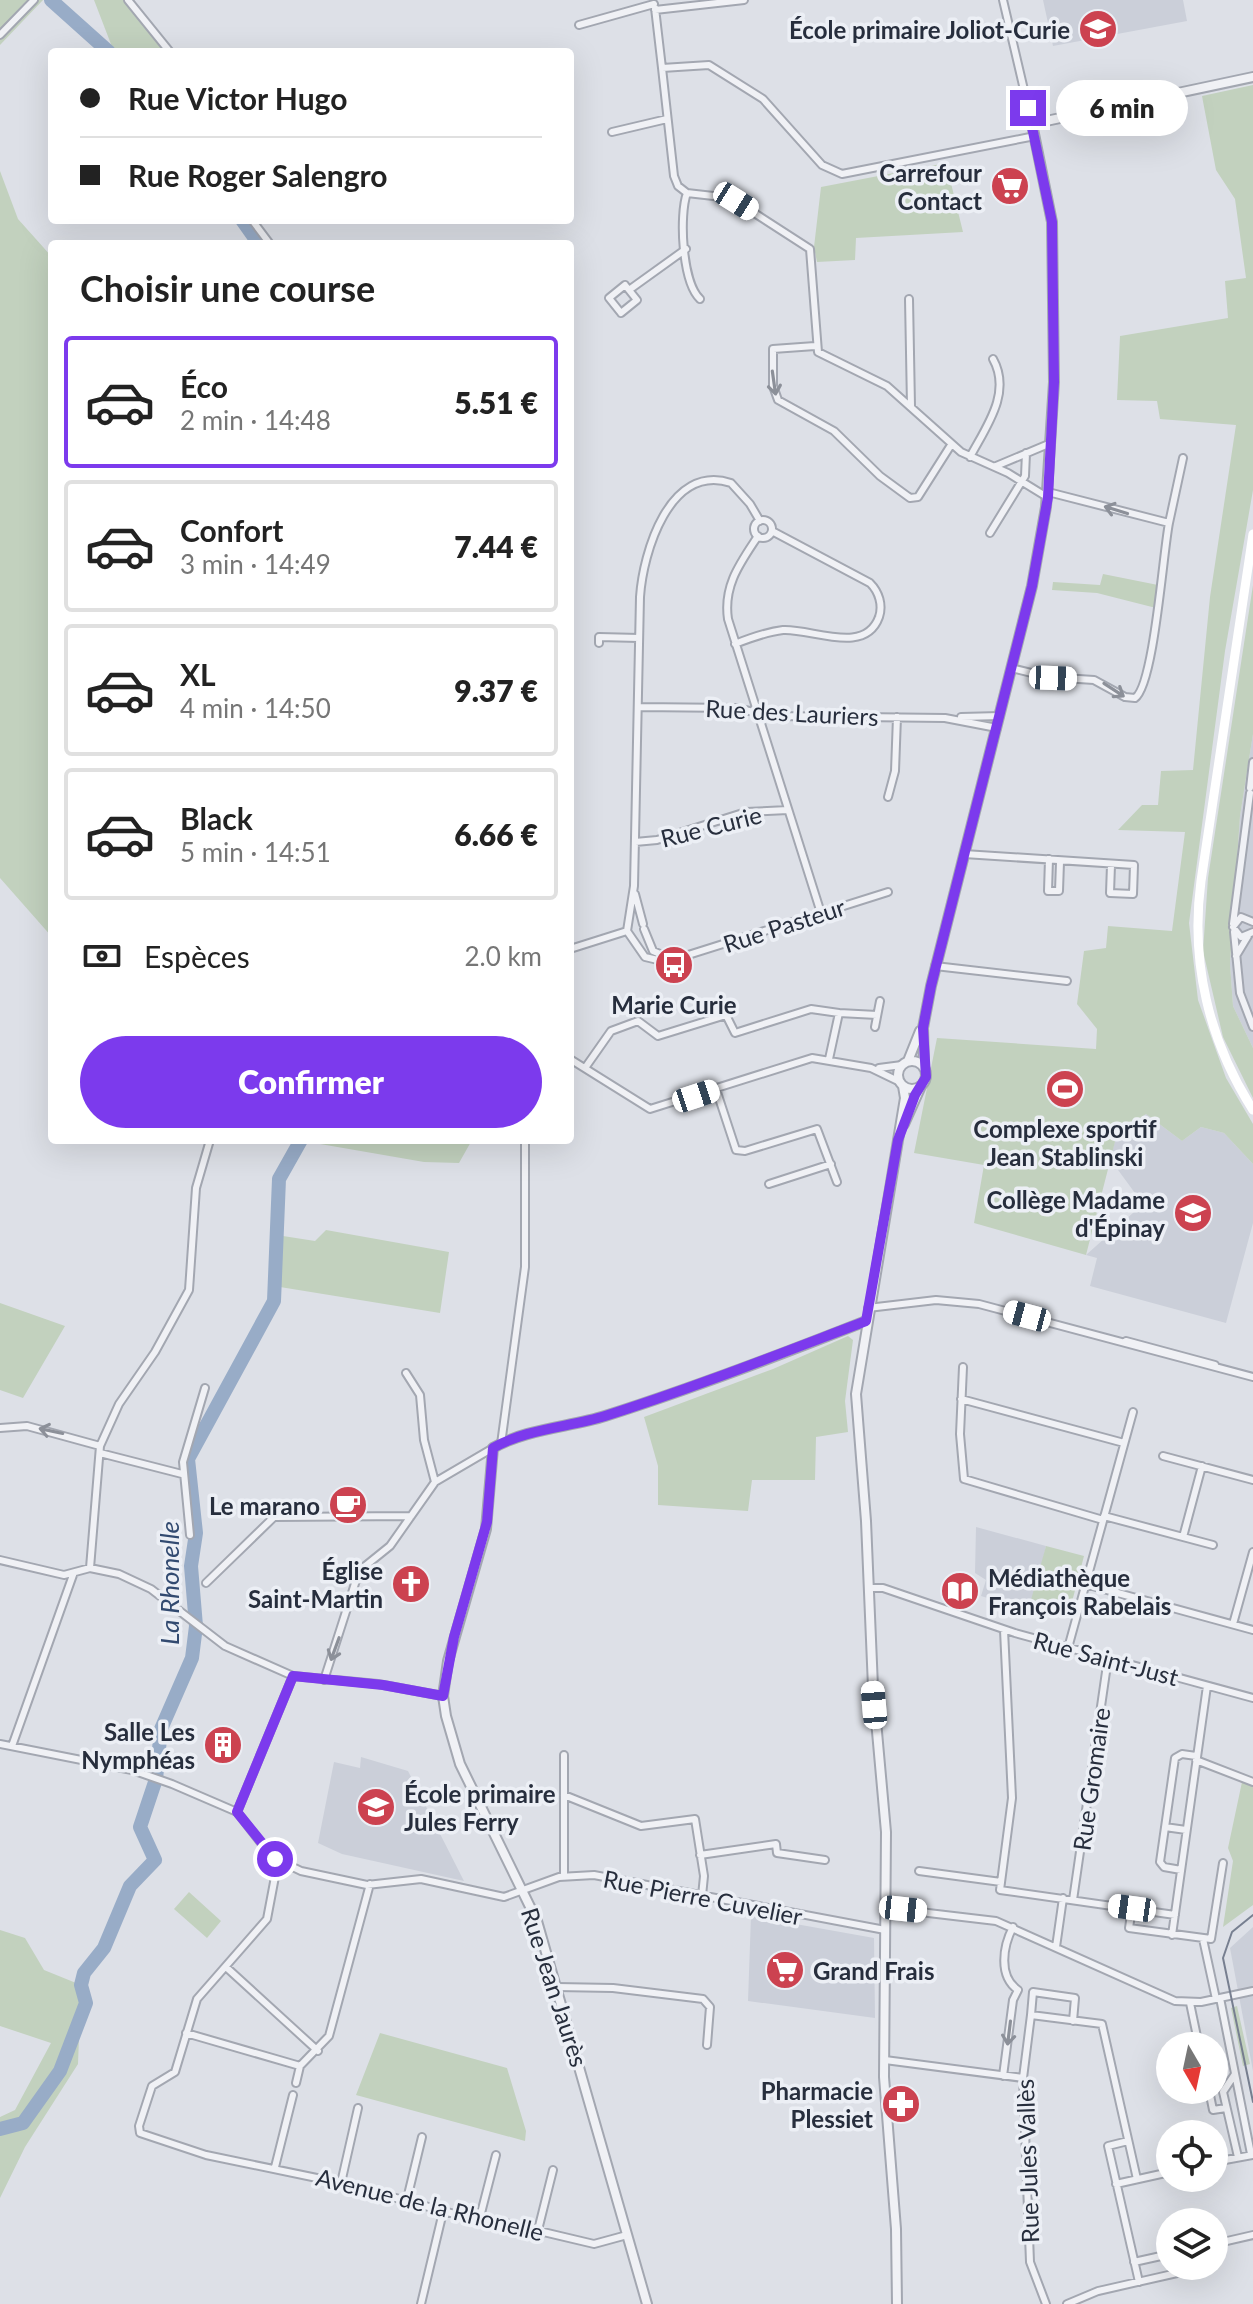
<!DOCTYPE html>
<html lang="fr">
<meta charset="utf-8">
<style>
body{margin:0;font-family:Lato,sans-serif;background:#f6f6f6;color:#222;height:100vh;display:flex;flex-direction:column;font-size:30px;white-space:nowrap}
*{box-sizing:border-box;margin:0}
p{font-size:26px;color:#767676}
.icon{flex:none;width:44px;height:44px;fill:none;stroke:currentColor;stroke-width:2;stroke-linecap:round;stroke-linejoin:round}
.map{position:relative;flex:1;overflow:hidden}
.details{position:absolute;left:48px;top:240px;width:526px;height:904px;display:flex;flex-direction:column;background:#fff;border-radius:8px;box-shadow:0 8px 32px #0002}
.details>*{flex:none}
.guide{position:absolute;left:48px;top:48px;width:526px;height:176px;border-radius:8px;box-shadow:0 8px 32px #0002;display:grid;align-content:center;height:176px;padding:0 32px;background:#fff}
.needle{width:52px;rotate:171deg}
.fabs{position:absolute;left:1156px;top:2032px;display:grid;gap:16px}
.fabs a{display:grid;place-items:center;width:72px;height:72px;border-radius:50%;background:#fff;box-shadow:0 8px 32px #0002;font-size:40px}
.end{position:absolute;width:36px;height:36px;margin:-18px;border:10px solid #7c3aed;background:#fff;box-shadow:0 0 0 4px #fff}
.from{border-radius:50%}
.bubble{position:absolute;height:56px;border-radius:28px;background:#fff;box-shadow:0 8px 32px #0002;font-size:26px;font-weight:800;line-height:56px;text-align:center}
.car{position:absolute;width:24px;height:48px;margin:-24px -12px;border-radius:10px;box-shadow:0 0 6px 2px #0007;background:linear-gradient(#fff 24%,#345 0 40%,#fff 0 76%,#345 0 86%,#fff 0)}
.guide b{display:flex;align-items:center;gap:28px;height:76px;font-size:30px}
.guide b+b{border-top:2px solid #e0e0e0}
.guide i{width:20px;height:20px;background:#222}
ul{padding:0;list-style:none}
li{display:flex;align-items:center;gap:24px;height:132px;margin:0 16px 12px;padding:0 16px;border:4px solid #e0e0e0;border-radius:8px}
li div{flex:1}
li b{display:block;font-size:30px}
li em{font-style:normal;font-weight:800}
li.current{border-color:#7c3aed}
li>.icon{width:72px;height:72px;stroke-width:1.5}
h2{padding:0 32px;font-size:36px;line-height:96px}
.pay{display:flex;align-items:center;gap:20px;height:88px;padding:0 32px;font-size:30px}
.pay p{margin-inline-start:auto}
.button{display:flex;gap:16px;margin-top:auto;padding:16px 32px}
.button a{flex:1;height:92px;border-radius:48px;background:#7c3aed;color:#fff;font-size:32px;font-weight:800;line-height:92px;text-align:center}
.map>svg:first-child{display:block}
.built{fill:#cbcfd9}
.green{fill:#c2d1be}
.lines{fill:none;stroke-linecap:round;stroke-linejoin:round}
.river{stroke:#98acc7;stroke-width:14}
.minor-casing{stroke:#a3a7b1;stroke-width:10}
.tertiary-casing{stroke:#a3a7b1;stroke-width:12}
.minor{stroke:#f0f1f5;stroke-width:6}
.tertiary{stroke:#f0f1f5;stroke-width:8}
.secondary{stroke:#fff;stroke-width:9}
.tram{stroke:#777f90;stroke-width:2}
.oneway{stroke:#8c9099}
.route{stroke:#7c3aed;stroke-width:10}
.labels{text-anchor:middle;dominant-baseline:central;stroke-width:7;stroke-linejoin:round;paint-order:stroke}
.poi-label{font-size:24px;font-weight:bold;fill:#272e3d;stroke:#eceff5;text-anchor:end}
.street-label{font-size:24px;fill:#272e3d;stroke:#eceff5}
.water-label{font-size:26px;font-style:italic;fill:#324a70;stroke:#eceff5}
</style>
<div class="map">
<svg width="1253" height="2304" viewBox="0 0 1253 2304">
<rect width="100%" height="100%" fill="#dde0e7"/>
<!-- built -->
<path class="built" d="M1043,0H1183L1187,21L1053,46Z
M1253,734V1048L1233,1006L1230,964L1240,816Z
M1146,1114L1182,1141L1201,1127L1224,1133L1253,1164V1223L1226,1323L1090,1286L1097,1258L1086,1255L1143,1204L1110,1159L1117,1134Z
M976,1527L1046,1546L1031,1611L981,1596L986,1580L975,1573Z
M361,1757L408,1771L464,1881L342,1854L318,1843L334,1762L360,1768Z
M751,1916L874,1938L875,2018L748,2001Z
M1253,1927V2071L1230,1948Z"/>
<!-- green -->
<path class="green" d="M0,0H43L0,45Z
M94,0H123L164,52H114Z
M1253,85V490L1225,651L1189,923L1198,1000L1226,1078L1253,1124V1164L1224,1133L1201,1127L1182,1141L1146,1114L1117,1134L1086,1255L974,1223L984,1165L914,1153L937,1038L1096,1049L1097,1029L1077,1004L1084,951L1106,948L1108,926L1172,931L1185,832L1118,830L1142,805H1158L1161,771L1193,770L1210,597L1236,425L1160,419L1157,401L1117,400L1120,336L1228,318L1225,281L1246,278L1235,199L1216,170L1202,96Z
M946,163L963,232L856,238L855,260L817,262L814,247L821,187Z
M0,171L18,219L52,257V937L0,878Z
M1103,574L1158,585L1156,608L1097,593L1052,590L1053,582L1100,585Z
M1253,585V734L1240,816L1230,964L1233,1006L1253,1048V1098L1223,1037L1203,951L1208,878Z
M297,1140H472L459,1163L424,1162Z
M326,1230L449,1252L440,1313L280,1287L283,1236L315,1241Z
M0,1303L65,1326L23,1398L0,1390Z
M848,1336L853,1340L845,1401L848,1432L816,1437L815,1480H752L748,1511L658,1505V1466L644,1417L773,1369Z
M1046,1546L1084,1556L1068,1617L1029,1607Z
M1242,1782H1253V1905L1223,1927L1233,1861L1228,1848Z
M189,1892L221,1921L207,1938L174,1909Z
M0,1930L25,1938L44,1970L81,1985L78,2064L25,2147L0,2198V2117L15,2110L51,2043L0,2026Z
M1237,2006L1250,2064L1243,2066L1231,2008Z
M380,2033L507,2068L526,2131L525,2141L356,2095Z"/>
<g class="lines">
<!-- river -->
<path class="river" d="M51,0L109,52
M242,220L259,244
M0,2129L23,2123L60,2071L86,2003L81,1985L84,1973L104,1948L130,1886L155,1860L140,1827L156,1779L161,1729L192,1658L196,1626L191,1566L196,1533L188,1459L274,1301L279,1179L301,1140"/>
<!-- minor casing -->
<g class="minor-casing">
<path id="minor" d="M128,0L170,52
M1003,0L1032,124
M655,8L662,68
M655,10L744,0
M579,25L654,4
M0,35L34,0
M612,132L667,119
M687,193L678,186L674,176L662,68L709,65L763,99L822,165L842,174L1035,136
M687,193L731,198L810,249L818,352L887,386L961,452L1008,473L1047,497
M687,193C679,215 682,282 700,299
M252,220L270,244
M629,290L637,300L621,313L609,298L625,285L629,290L686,249
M909,299L911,406
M815,346L773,349V386L778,400L834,431L880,476L910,498L918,497L951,445
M970,457C986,427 1012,393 993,359
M996,466L1051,443
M754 529a9 9 0 1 1 18 0a9 9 0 1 1-18 0Z
M1169,523L1183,458
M990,533L1025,476L1026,453
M758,536C741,562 723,585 728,619L821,913
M599,643V637L639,638
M735,644C750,638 766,632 783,630C811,628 865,656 879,617C883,605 879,592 870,583L772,531
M1011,668L1048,677L1094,680L1125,697L1135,698C1154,685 1163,553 1169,523L1048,492
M638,707L736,708L772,716L945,718L997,728
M961,717L1000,716
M1250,788L1253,762
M888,797L895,771L897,717
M635,842L657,840L746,812L788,810
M964,854L1134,865L1133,894L1110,893L1111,865
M1049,859L1048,891H1059L1060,862
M635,894L643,924
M1253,922L1241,917L1233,927L1241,937L1253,932
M1233,924L1250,793
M644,929L653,951L672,959
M627,931L634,886L640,597C643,553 669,463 731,483L750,504L760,521
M627,931L645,957L666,962L888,892
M1234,932L1240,993L1253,1027
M570,949L627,931
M1236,956L1248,936
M935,966L1067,981
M839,1013L877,1015
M875,1027L880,1001
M570,1059L650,1109L812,1058L871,1068L900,1082
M585,1068L611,1031L638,1021L658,1036L726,1015L735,1033L811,1009L839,1013L829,1059
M879,1068L902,1065
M716,1089L736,1150L745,1151L817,1129L837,1182
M769,1184L831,1164
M868,1308L936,1300L979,1304L1253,1377
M1126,1341L1215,1365
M963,1367L960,1434L964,1479L1103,1520
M406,1373L420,1395L424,1440L435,1482
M961,1399L1124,1443
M0,1428L27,1426L100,1446
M501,1444L525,1267V1140
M100,1453L182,1474
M1163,1456L1253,1480
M1104,1516L1213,1545
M190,1535L183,1462L205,1388
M1183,1537L1202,1466
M0,1560L64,1575L90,1568L119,1574L151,1589L225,1646L293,1676L378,1684L443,1696
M90,1568L100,1446L119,1404L155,1352L189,1290L196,1188L210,1140
M206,1583L274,1517L411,1516
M1085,1584L1253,1630
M869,1588H883L1015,1633L1253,1698
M1233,1624L1253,1552
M1004,1630L1012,1798L1000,1890L1175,1915
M1068,1648L1133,1412
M324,1680L359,1571L390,1546L435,1482L493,1448
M0,1744L132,1770L172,1784L237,1812L272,1857L301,1871L367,1885L421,1879L504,1897L559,1877L594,1875L885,1930
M12,1746L73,1575
M564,1755V1876
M1196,1760L1253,1782
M564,1795L641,1826L695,1819L704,1876L702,1896
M237,1812L293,1676
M1165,1827L1186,1830
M700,1855L776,1844L777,1853L825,1860
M278,1861L267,1919L197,1999L175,2072L152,2086L139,2126L140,2133L206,2155L341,2183L469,2218L480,2217L594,2244L627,2235
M1181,1870L1164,1867L1160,1862L1175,1758L1182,1754L1196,1756
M919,1871L1001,1882
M1073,1900L1108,1658
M886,1908L996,1921L1175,2001L1201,2002L1253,1991
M1132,1908L1129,1928L1211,1939L1223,1863
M1013,1927C1003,1946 998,1976 1018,1990
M1172,1935L1207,1686
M1203,1939L1216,1999
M1056,1947L1063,1898
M226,1967L318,2051
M557,1987L613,1988L703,1999L710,2007L707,2045
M1220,1998L1251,2154
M1190,2003L1199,2046
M1031,2015L1023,2078L1030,2262L1046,2304
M1073,2021L1075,1998L1033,1992L1031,2015L1102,2024L1137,2179
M186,2033L300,2066
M885,2060L1023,2078
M1235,2074L1223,2092L1238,2157
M1003,2076L1013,2000L1018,1990
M296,2083L300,2066L329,2036L370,1884
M1209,2090L1213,2110L1226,2108
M1128,2141L1108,2146L1139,2282
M1214,2162L1253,2155
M275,2167L293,2095
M341,2183L358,2108
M1116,2184L1170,2172
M407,2199L422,2137
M480,2217L496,2155
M538,2230L553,2170
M1214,2244L1253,2235
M1134,2262L1170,2254
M421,2304L443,2212
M1067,2304L1098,2291L1177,2273L1176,2266"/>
</g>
<!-- tertiary casing -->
<g class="tertiary-casing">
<path id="tertiary" d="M908,1061L920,1031
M898 1075a14 14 0 1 1 28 0a14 14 0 1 1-28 0Z
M924,1068L923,1028L931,986L1032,586L1046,507L1054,382L1052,222L1032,124L1253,77
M904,1124L921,1086
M647,2304L537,1921L460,1764L446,1716L443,1696L448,1661L486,1529L493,1448C525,1429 570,1427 605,1416C693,1388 780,1355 866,1321
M897,2304L896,2229L884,2077L886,1832L873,1687L866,1521L856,1394L905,1098L903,1086"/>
</g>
<!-- minor -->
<use href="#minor" class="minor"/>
<!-- tertiary -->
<use href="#tertiary" class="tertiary"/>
<!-- secondary -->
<path class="secondary" d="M1253,534L1201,881C1190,962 1209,1041 1253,1110"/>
<!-- tram -->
<path class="tram" d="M1253,1915L1232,1932L1223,1958L1253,2102"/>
</g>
<!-- one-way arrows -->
<defs><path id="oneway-shaft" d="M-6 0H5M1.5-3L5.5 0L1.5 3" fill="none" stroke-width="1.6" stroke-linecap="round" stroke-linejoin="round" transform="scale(2)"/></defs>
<g class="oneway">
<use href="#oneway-shaft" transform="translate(774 383) rotate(82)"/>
<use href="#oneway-shaft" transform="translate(1116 510) rotate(-163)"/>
<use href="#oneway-shaft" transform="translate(1114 690) rotate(33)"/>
<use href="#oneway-shaft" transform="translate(51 1431) rotate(-168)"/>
<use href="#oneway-shaft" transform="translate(335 1649) rotate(110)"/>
<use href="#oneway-shaft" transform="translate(1009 2033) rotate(97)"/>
</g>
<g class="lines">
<!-- route -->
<path class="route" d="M275,1859L237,1812L293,1676L383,1685L443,1696L454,1637L487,1522L493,1448C525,1429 570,1427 605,1416C693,1388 779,1354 866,1321L898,1140L915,1095L926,1077L923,1028L931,986L1032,586L1048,497L1054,382L1052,222L1028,108"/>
</g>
<!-- icons -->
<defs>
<g id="school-disc" transform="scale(2)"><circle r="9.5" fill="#cc4250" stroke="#eceff5"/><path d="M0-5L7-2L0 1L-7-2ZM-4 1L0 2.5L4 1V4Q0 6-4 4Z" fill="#fff"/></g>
<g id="supermarket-disc" transform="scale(2)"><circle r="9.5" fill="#cc4250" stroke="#eceff5"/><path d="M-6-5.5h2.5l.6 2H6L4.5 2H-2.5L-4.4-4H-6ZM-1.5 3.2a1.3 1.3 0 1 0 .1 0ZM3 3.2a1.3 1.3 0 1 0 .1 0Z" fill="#fff"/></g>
<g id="bus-disc" transform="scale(2)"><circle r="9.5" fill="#cc4250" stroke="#eceff5"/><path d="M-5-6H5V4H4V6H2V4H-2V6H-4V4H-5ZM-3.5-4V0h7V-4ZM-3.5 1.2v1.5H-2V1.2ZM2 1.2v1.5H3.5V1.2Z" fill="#fff"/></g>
<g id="stadium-disc" transform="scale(2)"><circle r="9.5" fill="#cc4250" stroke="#eceff5"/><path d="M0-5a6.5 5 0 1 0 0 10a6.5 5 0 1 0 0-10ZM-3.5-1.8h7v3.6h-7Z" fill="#fff"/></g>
<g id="cafe-disc" transform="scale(2)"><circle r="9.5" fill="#cc4250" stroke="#eceff5"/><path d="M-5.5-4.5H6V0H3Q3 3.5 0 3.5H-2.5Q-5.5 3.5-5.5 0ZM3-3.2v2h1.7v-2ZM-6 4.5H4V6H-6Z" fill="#fff"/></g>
<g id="church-disc" transform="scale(2)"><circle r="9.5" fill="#cc4250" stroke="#eceff5"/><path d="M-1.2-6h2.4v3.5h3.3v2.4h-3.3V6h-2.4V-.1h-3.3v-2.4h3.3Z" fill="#fff"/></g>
<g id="library-disc" transform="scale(2)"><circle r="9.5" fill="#cc4250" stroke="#eceff5"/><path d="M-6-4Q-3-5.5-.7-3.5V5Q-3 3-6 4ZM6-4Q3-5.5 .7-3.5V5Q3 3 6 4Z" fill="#fff"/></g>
<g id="building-disc" transform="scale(2)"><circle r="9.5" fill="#cc4250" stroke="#eceff5"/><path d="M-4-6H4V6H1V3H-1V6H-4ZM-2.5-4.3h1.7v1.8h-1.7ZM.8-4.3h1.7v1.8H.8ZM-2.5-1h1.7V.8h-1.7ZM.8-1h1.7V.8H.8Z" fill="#fff"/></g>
<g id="pharmacy-disc" transform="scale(2)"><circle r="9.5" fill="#cc4250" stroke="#eceff5"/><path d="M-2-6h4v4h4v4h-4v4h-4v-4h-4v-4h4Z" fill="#fff"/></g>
</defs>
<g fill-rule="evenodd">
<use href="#school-disc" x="1098" y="29"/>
<use href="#supermarket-disc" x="1010" y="186"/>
<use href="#bus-disc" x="674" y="965"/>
<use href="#stadium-disc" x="1065" y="1089"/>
<use href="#school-disc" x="1193" y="1213"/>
<use href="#cafe-disc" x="348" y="1505"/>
<use href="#church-disc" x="411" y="1584"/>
<use href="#library-disc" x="960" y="1591"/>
<use href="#building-disc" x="223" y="1745"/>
<use href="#school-disc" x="376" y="1807"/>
<use href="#supermarket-disc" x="785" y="1970"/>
<use href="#pharmacy-disc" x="901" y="2104"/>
</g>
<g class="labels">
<!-- poi labels -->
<g class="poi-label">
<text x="1070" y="29">École primaire Joliot-Curie</text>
<text x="982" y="172">Carrefour<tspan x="982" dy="28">Contact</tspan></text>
<text x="674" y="1004" text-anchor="middle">Marie Curie</text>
<text x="1065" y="1128" text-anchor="middle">Complexe sportif<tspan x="1065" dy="28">Jean Stablinski</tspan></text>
<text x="1165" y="1199">Collège Madame<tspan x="1165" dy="28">d'Épinay</tspan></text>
<text x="320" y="1505">Le marano</text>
<text x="383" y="1570">Église<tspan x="383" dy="28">Saint-Martin</tspan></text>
<text x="988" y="1577" text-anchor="start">Médiathèque<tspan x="988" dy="28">François Rabelais</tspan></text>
<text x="195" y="1731">Salle Les<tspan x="195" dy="28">Nymphéas</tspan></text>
<text x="404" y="1793" text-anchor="start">École primaire<tspan x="404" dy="28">Jules Ferry</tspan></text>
<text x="813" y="1970" text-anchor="start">Grand Frais</text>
<text x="873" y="2090">Pharmacie<tspan x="873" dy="28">Plessiet</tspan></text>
</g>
<!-- street labels -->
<g class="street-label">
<text transform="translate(792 712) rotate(3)">Rue des Lauriers</text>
<text transform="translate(711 826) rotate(-14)">Rue Curie</text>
<text transform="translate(784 925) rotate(-18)">Rue Pasteur</text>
<text transform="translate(1106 1658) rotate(15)">Rue Saint-Just</text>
<text transform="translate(1091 1779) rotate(-82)">Rue Gromaire</text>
<text transform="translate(703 1897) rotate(11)">Rue Pierre Cuvelier</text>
<text transform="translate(555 1987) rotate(72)">Rue Jean Jaurès</text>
<text transform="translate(1027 2161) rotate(-92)">Rue Jules Vallès</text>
<text transform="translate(430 2204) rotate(14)">Avenue de la Rhonelle</text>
</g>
<!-- water labels -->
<g class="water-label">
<text transform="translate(169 1583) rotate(-90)">La Rhonelle</text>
</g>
</g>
</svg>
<div class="fabs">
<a><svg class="needle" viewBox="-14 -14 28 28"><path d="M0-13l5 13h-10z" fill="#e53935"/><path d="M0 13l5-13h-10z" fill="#767676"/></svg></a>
<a><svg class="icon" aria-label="locate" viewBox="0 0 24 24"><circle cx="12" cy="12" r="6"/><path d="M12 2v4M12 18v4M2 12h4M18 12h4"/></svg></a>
<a><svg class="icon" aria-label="layers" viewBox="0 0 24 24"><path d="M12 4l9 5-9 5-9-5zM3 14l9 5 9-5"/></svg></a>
</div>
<i class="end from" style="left:275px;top:1859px"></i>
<i class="end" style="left:1028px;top:108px"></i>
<div class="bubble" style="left:1056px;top:80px;width:132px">6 min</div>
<i class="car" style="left:736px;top:201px;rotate:122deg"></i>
<i class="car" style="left:1053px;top:678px;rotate:92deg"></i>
<i class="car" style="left:696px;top:1096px;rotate:72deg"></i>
<i class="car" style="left:1027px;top:1316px;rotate:285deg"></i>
<i class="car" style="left:874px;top:1705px;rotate:355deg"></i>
<i class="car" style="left:1132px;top:1908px;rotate:278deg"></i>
<i class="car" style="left:903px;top:1909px;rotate:96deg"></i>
<div class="guide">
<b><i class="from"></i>Rue Victor Hugo</b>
<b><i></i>Rue Roger Salengro</b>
</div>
<section class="details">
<h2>Choisir une course</h2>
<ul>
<li class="current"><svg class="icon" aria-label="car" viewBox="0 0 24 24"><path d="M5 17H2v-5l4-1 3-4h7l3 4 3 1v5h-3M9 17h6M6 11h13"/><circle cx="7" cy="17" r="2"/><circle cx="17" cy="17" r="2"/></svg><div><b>Éco</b><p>2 min · 14:48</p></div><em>5.51 €</em></li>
<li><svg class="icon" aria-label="car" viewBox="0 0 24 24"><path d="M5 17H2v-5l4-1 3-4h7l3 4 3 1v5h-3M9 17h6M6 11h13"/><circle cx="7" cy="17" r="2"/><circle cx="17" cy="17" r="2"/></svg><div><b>Confort</b><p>3 min · 14:49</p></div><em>7.44 €</em></li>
<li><svg class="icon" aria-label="car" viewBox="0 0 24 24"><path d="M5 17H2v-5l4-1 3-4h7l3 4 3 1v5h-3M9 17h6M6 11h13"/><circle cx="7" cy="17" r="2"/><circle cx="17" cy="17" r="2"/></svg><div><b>XL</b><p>4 min · 14:50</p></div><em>9.37 €</em></li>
<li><svg class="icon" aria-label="car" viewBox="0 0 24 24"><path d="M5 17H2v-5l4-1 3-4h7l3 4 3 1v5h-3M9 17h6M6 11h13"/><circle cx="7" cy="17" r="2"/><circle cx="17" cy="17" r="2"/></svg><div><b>Black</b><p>5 min · 14:51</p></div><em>6.66 €</em></li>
</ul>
<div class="pay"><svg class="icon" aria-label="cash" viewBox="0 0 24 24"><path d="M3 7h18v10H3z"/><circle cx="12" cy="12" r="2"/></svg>Espèces<p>2.0 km</p></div>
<div class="button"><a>Confirmer</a></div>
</section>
</div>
